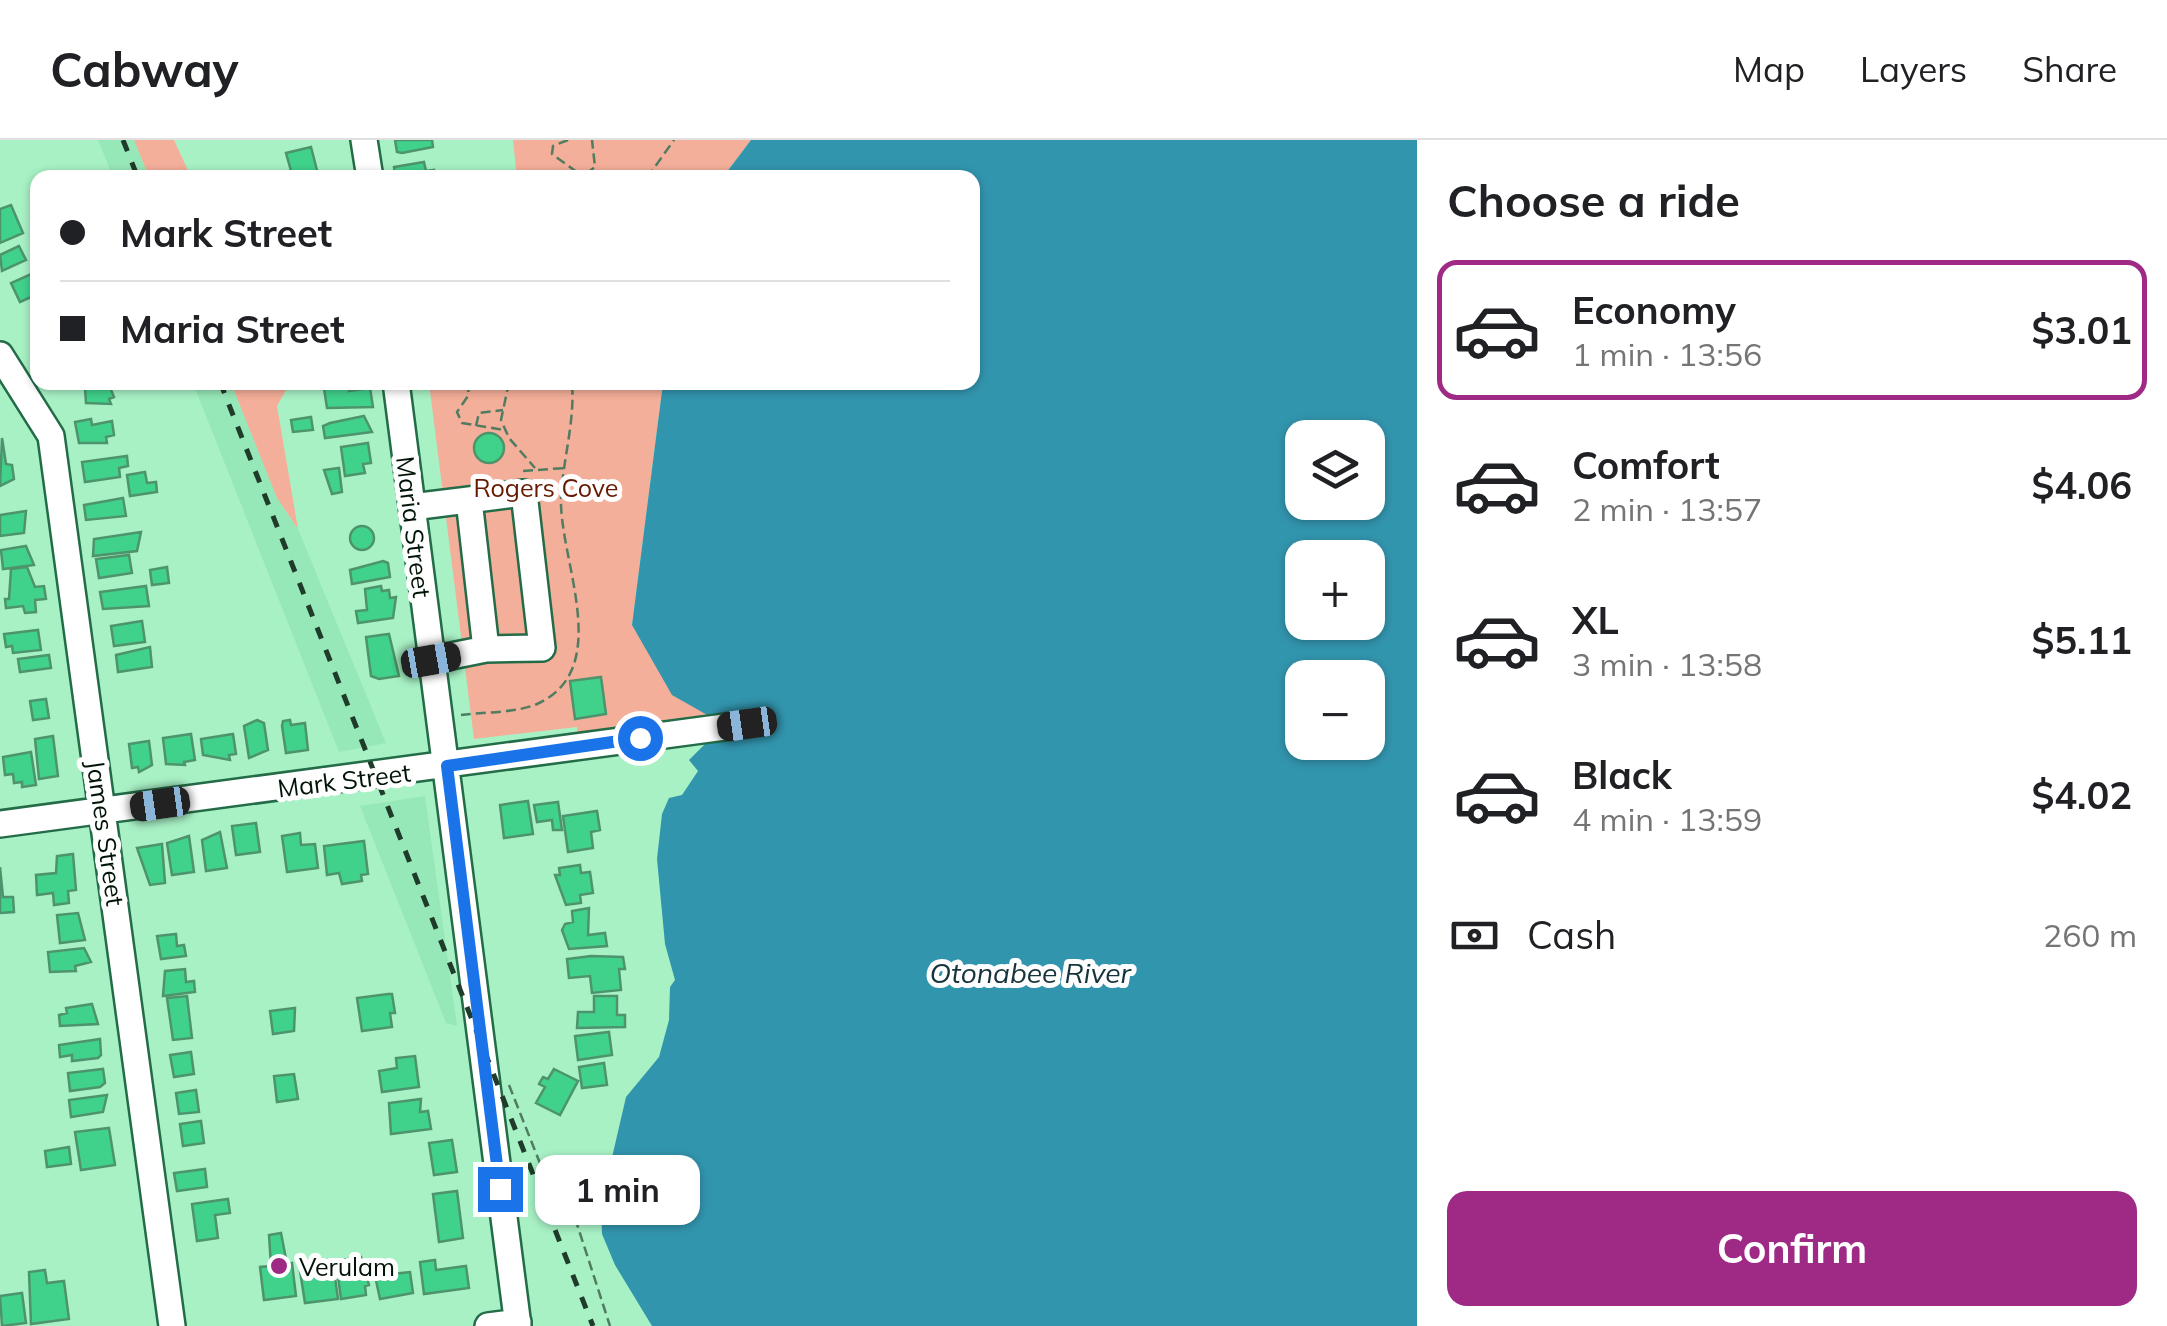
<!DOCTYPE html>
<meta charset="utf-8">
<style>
body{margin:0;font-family:Mulish,sans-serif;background:#f2f2f2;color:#202124;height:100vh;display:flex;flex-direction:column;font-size:38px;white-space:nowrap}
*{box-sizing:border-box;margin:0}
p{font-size:32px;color:#757577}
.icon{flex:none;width:55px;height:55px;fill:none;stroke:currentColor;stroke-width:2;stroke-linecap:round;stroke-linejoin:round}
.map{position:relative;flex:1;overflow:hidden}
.drawer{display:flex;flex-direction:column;background:#fff;width:750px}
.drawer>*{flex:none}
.hud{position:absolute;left:30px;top:30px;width:950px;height:220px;border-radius:20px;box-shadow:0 2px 8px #0004;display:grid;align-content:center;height:220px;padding:0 30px;background:#fff}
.controls{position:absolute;left:1285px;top:280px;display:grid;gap:20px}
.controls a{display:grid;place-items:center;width:100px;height:100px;border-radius:20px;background:#fff;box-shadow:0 2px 8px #0004;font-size:50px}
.end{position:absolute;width:45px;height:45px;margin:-22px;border:12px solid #1a73e8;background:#fff;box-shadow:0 0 0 5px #fff}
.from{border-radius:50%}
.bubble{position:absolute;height:70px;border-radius:20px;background:#fff;box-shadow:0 2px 8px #0004;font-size:32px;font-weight:700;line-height:70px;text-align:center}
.car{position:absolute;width:30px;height:60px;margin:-30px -15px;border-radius:12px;box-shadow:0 0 8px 2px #0007;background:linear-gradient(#222 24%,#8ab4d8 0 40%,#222 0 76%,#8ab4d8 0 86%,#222 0)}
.hud b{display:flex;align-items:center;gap:35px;height:95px;font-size:38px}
.hud b+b{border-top:2px solid #e0e0e0}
.hud i{width:25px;height:25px;background:#202124}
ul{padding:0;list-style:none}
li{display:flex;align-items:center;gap:30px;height:140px;margin:0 20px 15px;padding:0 10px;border:5px solid transparent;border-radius:20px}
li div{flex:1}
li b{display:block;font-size:38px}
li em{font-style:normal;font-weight:700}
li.selected{border-color:#9e2a86}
li>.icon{width:90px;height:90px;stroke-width:1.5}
h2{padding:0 30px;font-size:45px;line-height:120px}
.pay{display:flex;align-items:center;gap:25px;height:110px;padding:0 30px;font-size:38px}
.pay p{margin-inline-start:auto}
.action{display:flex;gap:20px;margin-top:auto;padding:20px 30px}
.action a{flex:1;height:115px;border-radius:20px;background:#9e2a86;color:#fff;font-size:40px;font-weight:700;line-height:115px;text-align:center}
header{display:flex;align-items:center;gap:60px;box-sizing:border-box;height:140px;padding:0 50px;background:#fff;border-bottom:2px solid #e0e0e0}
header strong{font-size:48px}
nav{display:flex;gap:55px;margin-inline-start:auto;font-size:35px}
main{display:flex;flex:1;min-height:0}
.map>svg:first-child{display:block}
.built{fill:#97e8b8}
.green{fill:#f4af9a}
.water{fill:#3295ae;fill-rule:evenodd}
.building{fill:#40d28b;stroke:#4d946c;stroke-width:2.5}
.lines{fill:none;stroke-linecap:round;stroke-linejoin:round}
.minor-casing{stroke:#236c47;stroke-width:30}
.path{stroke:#507c61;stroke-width:2.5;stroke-dasharray:10 5;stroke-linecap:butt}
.minor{stroke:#fff;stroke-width:25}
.rail{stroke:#1f3b29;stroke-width:5;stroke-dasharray:12 12;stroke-linecap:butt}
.route{stroke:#1a73e8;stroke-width:12}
.poi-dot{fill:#9e2a86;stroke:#fefefe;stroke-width:4}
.labels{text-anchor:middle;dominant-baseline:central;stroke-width:10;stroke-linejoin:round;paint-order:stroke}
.park-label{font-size:25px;fill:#651900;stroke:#fefefe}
.street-label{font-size:25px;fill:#001306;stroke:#fefefe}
.poi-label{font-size:25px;fill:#001306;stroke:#fefefe;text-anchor:start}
.water-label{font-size:28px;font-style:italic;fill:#16343c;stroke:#fefefe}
</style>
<header>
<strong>Cabway</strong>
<nav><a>Map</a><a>Layers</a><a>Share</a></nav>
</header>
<main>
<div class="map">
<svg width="1417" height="1186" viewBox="0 0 1417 1186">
<rect width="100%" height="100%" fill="#a8f1c5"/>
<!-- built -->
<path class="built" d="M98,0H134L149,37H113Z
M193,243H231L277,358L298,389L386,603L339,612Z
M425,656L457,886L446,883L360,666Z"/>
<!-- green -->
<path class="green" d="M134,0H174L191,37H149Z
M513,0H751L723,37L517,38Z
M231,243H290L277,266L298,389L277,358Z
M429,243H663L632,485L746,575L580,618L577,587L474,599Z"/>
<!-- water -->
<path class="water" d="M751,0H1417V1186H652L615,1125L602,1094L601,1065L626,957L659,917L669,880L670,847L675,840L665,804L657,719L662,674L669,658L682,655L698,631L689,620L711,598L745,575L709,576L672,555L632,485L663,243L972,242V38L723,37ZM1302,298H1368V362H1302ZM1302,418H1368V482H1302ZM1302,538H1368V602H1302Z"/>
<!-- building -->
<path class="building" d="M395,0H432L433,7L402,13L397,12Z
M311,7L319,38H293L286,13Z
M424,22L426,31L434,30L435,38H396L394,27Z
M11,65L23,93L0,103V69Z
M19,106L26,120L2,131L0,115Z
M38,131V154L20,162L11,143Z
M323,242H348L349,251L370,248L373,267L327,268Z
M97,244L99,249L109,245L114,257L109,259L111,264L86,263L85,248Z
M364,276L372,292L325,298L323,286L330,283Z
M311,277L313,290L293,292L291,280Z
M91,279L92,285L112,281L114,295L106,297L107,303H79L75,282Z
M474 308a15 15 0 1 1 30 0a15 15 0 1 1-30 0Z
M2,298L6,324L12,325L14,339L0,346Z
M368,303L371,323L363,324L365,333L345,336L341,307Z
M127,316L128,326L119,328L120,337L85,342L82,322Z
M339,328L342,352L332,354L324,330Z
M145,332L147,343L156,342L157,352L130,356L127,335Z
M123,358L126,376L86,380L84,365Z
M26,371L24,393L0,396V375Z
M350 398a12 12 0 1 1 24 0a12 12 0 1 1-24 0Z
M141,392L137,411L93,416L94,399Z
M26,406L34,425L3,429L1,410Z
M129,415L132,433L99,438L96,419Z
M383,421L388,423L390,437L352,444L350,430Z
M27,427L35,447L44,446L46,459L35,460L36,472L25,473L23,466L6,468L5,459H9L11,429Z
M167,427L169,443L152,445L150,430Z
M146,446L149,466L103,469L100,452Z
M381,446L382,451L389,450L390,458L396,457L393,478L358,483L356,471L367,470L365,449Z
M142,481L145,502L114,506L111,486Z
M38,490L41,510L13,513L12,506L6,507L4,494Z
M389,494L399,536L379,539L371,536L366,497Z
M150,507L152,527L118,532L116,515Z
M49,515L51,528L20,532L18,519Z
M601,537L606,574L575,579L570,541Z
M46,559L49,578L33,580L30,561Z
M257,580L264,583L268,610L249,618L244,586Z
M290,580L291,585L305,583L308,610L286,613L282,586L283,581Z
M191,594L195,620L184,622L185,625L166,624L163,598Z
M233,594L236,614L229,615L230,620L203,615L201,599Z
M53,596L58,636L39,639L35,599Z
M149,601L152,625L139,632L138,627L132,628L129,604Z
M31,612L36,645L22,647V642L14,643L13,634L5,635L3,617Z
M528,661L533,694L504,698L500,665Z
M558,662L562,690H553L552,680L537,682L534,665Z
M597,671L600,690L591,692L593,708L568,712L563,676Z
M256,683L260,712L236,715L232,686Z
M220,692L227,728L206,731L202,700Z
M300,693L301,705L315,704L318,728L287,732L282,696Z
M189,696L194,732L172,735L167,703Z
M364,701L368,734L361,735L362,741L342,744L339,733L327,735L324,706Z
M162,704L165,743L150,745L137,708Z
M73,714L76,750L68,751L69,763L54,765L53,753L37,755L36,735L56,733L57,716Z
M580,725L581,733L590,732L593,753L580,755L581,763L566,765L555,735H560L559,728Z
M0,727L3,757H13L14,772L0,773Z
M589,768L588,795L605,793L607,806L569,809L562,790L565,784L573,782L572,771Z
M78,773L85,800L60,803L57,775Z
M176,794L177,806L184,805L186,816L161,819L157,796Z
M84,808L91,822L75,826L76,831L50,832L48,812Z
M591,816L623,817L625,829H619L621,850L592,853L590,836L569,838L567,819Z
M185,829L186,842L194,841L195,852L163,856L165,831Z
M388,854H392L395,873H390L392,887L362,891L357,858Z
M187,856L192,898L173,900L167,858Z
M594,856H617V875H625V887L577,888L578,872H594Z
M92,864L98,884L60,886L59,875L67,873L66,868Z
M295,868L294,891L273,894L270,871Z
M609,892L612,915L578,920L575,896Z
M100,899L101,915L98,918L72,921V915L60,917L59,905Z
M191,912L194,934L174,937L170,915Z
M415,916L419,947L382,952L379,931L397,928L396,918Z
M604,923L607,945L582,948L579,927Z
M103,929L105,943L100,947L70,951L68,933Z
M554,929L578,941L560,975L536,963L545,947L539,944L543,937L548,939Z
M294,934L298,959L277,962L274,936Z
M196,950L199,972L179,974L176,953Z
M107,955L103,972L71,977L69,960Z
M421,959L420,972L428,971L431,989L391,994L389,963Z
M201,981L204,1003L183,1006L180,984Z
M109,988L115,1025L81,1030L75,992Z
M452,1000L457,1032L434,1035L429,1003Z
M69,1007L71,1024L47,1027L45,1011Z
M205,1029L207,1047L177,1051L174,1033Z
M457,1051L463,1098L439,1102L433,1054Z
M228,1059L230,1073L215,1075L218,1098L197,1101L192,1064Z
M281,1093L287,1124L292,1123L296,1156L264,1160L260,1127L271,1126L269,1095Z
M361,1117L369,1145L365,1146L366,1155L341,1159L336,1121Z
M328,1120L329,1131L334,1130L338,1159L305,1163L300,1131L314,1129L313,1122Z
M435,1120L436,1130L466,1126L469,1148L424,1154L420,1122Z
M391,1128V1134L410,1132L413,1153L380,1159L374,1131Z
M45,1130L47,1143L64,1141L69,1179L31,1184L29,1132Z
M22,1153L26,1183L2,1186L0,1156Z"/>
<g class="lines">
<!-- minor casing -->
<g class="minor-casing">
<path id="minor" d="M364,0L370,38
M0,215L51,296L172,1186
M396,242L518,1186
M469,360L486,509
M412,367L524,353L542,508L486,509L431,520
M0,684L747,584
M488,1186L518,1182"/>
</g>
<!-- path -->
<path class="path" d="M568,0L553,6L552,14L585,38
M586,34L595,27L592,0
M647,38L674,0
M469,242L468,256L457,272L462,283L504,290
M509,242L501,280L509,298L535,328
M476,286L479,273L503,270
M523,331L565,328
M461,575C484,572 516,573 537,564C615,529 559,420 561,358C563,318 575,283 572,242
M509,945L549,1046L575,1078L610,1186"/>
<!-- minor -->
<use href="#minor" class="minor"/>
<!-- rail -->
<path class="rail" d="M123,0L138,38
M220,242L593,1186"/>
</g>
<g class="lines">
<!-- route -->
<path class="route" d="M500,1049L447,626L640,598"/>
</g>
<!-- markers -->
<circle class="poi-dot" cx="279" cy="1126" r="10"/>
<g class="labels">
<!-- park labels -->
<g class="park-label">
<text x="546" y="347">Rogers Cove</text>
</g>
<!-- street labels -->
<g class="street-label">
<text transform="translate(414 387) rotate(83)">Maria Street</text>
<text transform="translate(344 640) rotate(-7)">Mark Street</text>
<text transform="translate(106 693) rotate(82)">James Street</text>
</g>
<!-- poi labels -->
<g class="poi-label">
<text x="299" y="1126">Verulam</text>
</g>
<!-- water labels -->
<g class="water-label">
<text x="1030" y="832">Otonabee River</text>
</g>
</g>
</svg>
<div class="controls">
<a><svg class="icon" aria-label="layers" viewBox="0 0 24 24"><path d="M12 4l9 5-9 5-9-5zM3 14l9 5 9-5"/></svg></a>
<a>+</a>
<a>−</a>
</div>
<i class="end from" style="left:640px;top:598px"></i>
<i class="end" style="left:500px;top:1049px"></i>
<div class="bubble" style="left:535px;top:1015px;width:165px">1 min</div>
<i class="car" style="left:431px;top:520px;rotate:80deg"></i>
<i class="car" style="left:747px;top:584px;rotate:262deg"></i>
<i class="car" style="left:160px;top:664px;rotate:262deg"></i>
<div class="hud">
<b><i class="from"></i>Mark Street</b>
<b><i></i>Maria Street</b>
</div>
</div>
<section class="drawer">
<h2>Choose a ride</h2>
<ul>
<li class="selected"><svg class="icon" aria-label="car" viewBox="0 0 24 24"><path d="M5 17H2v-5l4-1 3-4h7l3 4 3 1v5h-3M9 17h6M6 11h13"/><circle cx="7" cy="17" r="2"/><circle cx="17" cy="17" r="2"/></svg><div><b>Economy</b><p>1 min · 13:56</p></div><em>$3.01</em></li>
<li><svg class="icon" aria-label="car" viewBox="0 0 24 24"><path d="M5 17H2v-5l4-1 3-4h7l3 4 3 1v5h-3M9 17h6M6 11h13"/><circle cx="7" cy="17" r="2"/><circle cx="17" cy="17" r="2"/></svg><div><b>Comfort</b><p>2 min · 13:57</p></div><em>$4.06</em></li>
<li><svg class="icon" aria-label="car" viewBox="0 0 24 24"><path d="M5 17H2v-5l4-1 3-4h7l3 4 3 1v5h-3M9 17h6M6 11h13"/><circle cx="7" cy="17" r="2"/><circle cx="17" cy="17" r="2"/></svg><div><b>XL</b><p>3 min · 13:58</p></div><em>$5.11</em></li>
<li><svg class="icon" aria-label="car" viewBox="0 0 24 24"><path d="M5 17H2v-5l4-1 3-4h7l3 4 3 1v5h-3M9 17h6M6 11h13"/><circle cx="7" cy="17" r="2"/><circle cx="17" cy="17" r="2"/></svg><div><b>Black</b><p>4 min · 13:59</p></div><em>$4.02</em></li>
</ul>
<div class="pay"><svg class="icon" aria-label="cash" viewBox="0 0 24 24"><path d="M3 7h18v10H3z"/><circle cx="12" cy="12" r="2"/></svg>Cash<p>260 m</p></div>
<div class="action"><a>Confirm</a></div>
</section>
</main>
